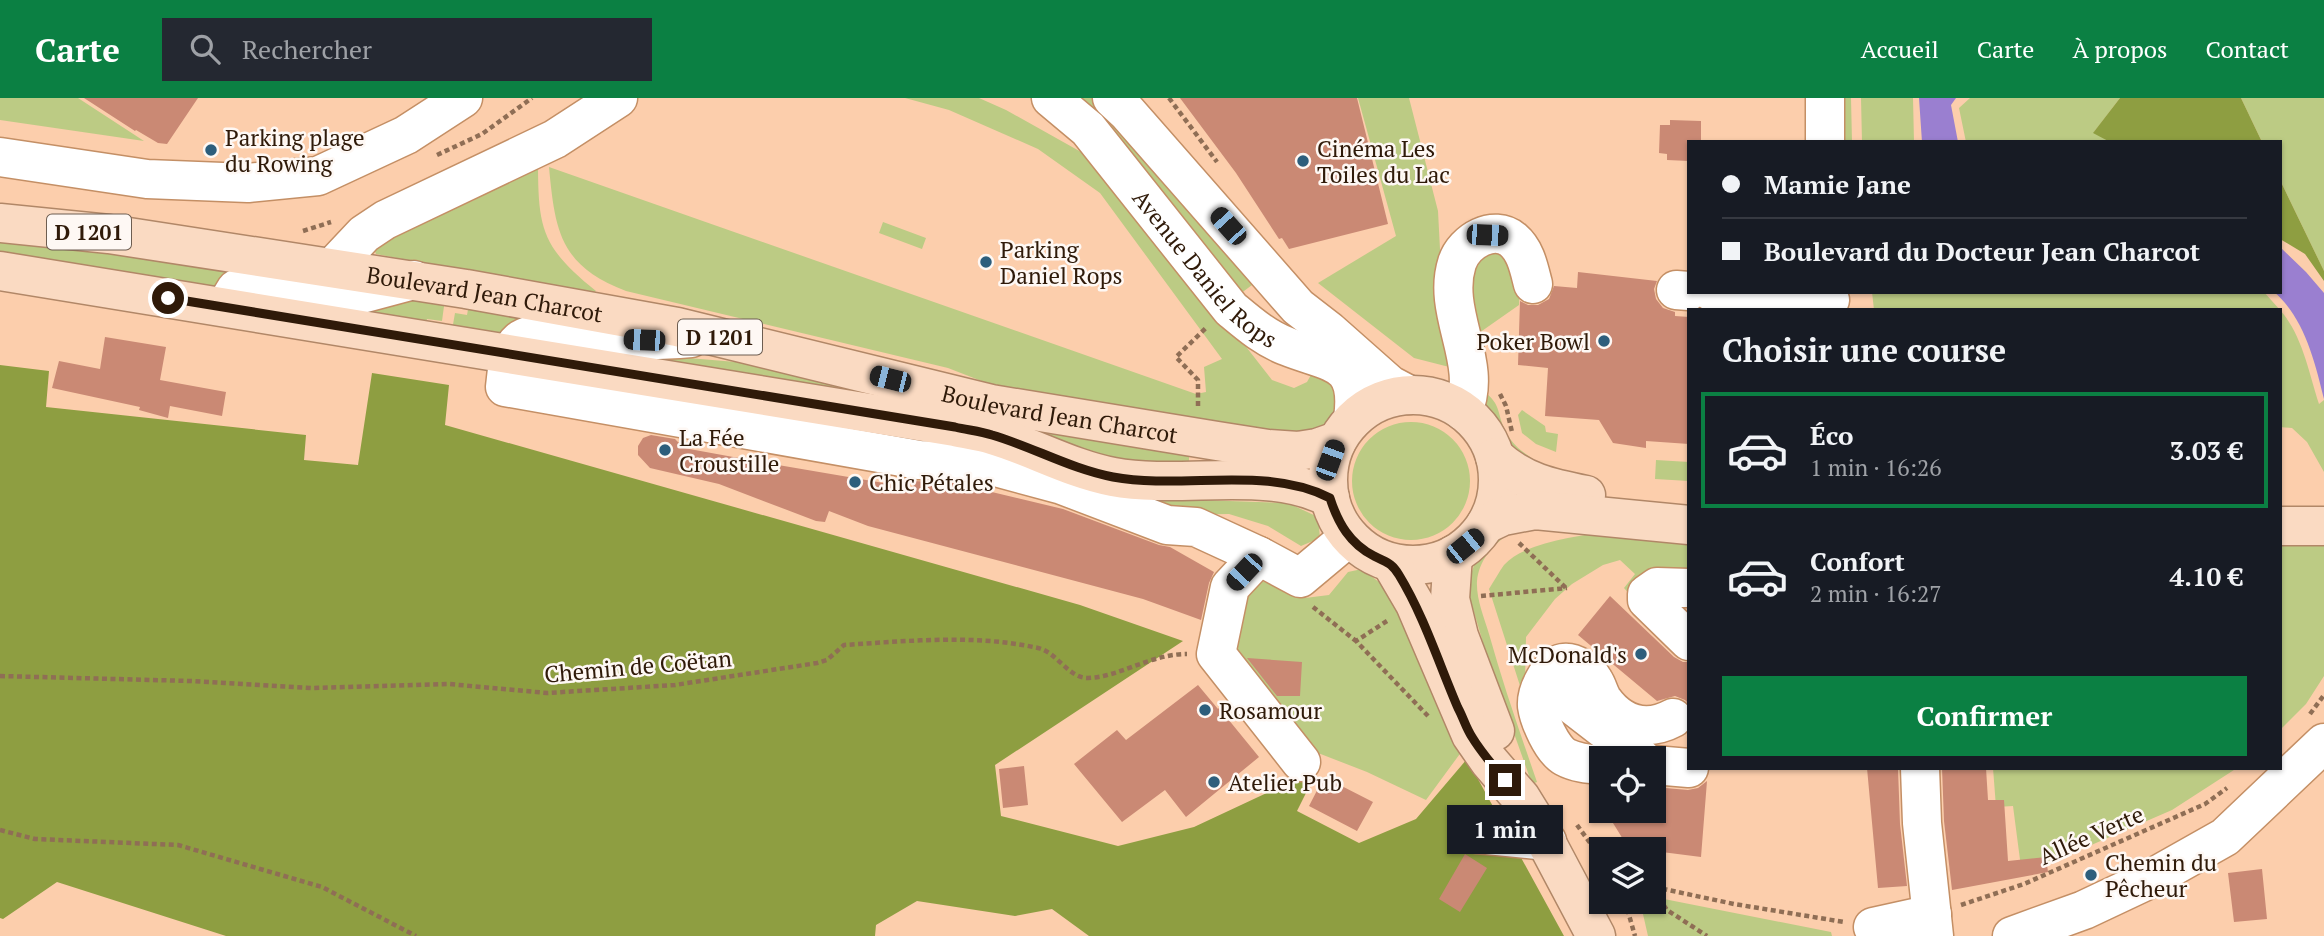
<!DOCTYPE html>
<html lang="fr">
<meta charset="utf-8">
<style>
body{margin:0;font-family:"PT Serif",serif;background:#242831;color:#f1f3f6;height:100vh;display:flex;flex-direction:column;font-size:26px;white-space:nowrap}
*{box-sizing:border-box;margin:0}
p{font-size:23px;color:#9ea1a6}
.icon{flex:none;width:38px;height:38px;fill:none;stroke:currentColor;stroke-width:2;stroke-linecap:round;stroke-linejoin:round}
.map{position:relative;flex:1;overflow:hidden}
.sheet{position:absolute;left:1687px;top:210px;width:595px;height:462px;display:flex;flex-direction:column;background:#171b24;border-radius:0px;box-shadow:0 2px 5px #0004}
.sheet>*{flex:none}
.banner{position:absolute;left:1687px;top:42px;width:595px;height:154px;border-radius:0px;box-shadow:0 2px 5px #0004;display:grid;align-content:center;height:154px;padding:0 35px;background:#171b24}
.tools{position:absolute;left:1589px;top:648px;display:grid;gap:14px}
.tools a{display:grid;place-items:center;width:77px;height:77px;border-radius:0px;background:#171b24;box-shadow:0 2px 5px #0004;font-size:35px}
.end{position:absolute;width:32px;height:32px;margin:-16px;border:9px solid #2f1a09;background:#fff;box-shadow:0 0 0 4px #fff}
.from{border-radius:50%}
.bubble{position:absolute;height:49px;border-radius:0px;background:#171b24;box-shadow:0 2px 5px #0004;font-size:23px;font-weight:700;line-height:49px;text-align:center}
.car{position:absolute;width:21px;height:42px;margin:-21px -10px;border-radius:9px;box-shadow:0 0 5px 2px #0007;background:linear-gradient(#222 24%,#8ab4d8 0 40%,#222 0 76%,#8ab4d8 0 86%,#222 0)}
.banner b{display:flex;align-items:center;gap:24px;height:66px;font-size:26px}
.banner b+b{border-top:2px solid #363941}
.banner i{width:18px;height:18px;background:#f1f3f6}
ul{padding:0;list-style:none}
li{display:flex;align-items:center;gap:21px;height:116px;margin:0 14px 10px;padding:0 21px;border:4px solid transparent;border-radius:0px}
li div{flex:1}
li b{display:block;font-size:26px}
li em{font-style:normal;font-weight:700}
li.active{border-color:#0b8043}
li>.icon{width:63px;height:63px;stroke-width:1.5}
h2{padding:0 35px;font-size:32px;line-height:84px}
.button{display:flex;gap:14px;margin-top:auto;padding:14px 35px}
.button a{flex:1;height:80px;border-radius:0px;background:#0b8043;color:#fff;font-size:28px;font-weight:700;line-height:80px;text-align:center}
header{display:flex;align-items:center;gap:42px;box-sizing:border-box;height:98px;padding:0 35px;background:#0b8043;color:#fff}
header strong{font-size:33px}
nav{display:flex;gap:38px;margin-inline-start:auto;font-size:24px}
.search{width:490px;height:63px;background:#242831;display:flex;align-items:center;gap:18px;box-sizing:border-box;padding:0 24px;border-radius:0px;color:#9ea1a6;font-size:26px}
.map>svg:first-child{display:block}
.green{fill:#bccb84}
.forest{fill:#8e9e41}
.water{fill:#9a7fd0}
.building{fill:#ca8974}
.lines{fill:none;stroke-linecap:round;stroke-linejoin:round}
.minor-casing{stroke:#c48f65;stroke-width:41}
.major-casing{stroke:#b18767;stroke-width:41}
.path{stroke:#8f6e55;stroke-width:4.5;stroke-dasharray:5 3.5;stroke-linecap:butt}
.minor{stroke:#fff;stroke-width:38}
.major{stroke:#fadac2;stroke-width:38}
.route{stroke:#2f1a09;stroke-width:9}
.poi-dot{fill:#2d5e7c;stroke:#fef8f4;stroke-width:2.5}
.labels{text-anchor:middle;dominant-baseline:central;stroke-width:5;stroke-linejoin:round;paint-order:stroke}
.shield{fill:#fef8f4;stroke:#6d5d50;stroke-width:2}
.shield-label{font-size:21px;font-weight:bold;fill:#2f1a09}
.poi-label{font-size:23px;fill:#2f1a09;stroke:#fef8f4;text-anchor:start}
.street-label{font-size:23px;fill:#2f1a09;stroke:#fef8f4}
</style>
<header>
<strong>Carte</strong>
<div class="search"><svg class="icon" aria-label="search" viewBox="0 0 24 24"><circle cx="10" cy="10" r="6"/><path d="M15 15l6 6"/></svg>Rechercher</div>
<nav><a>Accueil</a><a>Carte</a><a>À propos</a><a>Contact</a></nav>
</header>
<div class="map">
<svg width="2324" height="838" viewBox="0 0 2324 838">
<rect width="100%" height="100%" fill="#fcceac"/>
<!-- green -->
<path class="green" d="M0,0H78L144,43L0,22Z
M905,0H979L1006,12L1090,59L1183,168L1272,282L1294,290L1307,284L1312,275L1334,288L1337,305L1333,320L1314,333L1294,336L1002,291L948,270L626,193C560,168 555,133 549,69L1196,296L1206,294L1204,269L1222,261L1100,95L1038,51L949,12Z
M1074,0H1104L1260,181L1236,199Z
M1358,0H1409L1438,113L1443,209L1457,271L1414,260L1318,185L1396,138Z
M1840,0H1851L1852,44H1841Z
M1861,0H1913L1914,44H1862Z
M1970,0H2120L2094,34L2110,44H1966L1959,10Z
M2241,0H2324V173L2280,82V44H2262Z
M538,62C538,130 541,149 596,193L590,197L376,156L372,146L474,102Z
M883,124L926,140L922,151L879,135Z
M0,139L337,180L219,200L0,166Z
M1498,152L1512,160L1520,185L1519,207L1479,235L1470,229L1471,166L1483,153Z
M1872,194H2264L2280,212H1874Z
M254,197H411L445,201L442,223L427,221L425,233Z
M469,206L549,221L500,245L451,238L455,215L467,217Z
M2280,212C2302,236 2309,275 2319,306L2324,302V374L2307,344L2292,330L2280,329Z
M629,255L736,264L837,286L1189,348V367L1144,372Z
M1483,293C1503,307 1496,317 1507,336C1515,350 1527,357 1541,366L1538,374L1502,346L1489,323L1480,313Z
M1522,312L1545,328L1546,334L1558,336L1556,354L1536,346L1522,335L1518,317Z
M1352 383a59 59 0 1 1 118 0a59 59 0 1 1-118 0Z
M1656,362L1689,364V383L1655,381Z
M1144,400L1288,405L1318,419L1320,440L1301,448L1268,428L1229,416L1169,417Z
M1609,433L1689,440V479L1635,502L1624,490L1635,476L1620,462L1603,467L1572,486L1555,501L1526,539L1525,583L1569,674L1546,669L1489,491C1494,483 1499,474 1504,467C1525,444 1580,438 1609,433Z
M1496,435L1509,436C1492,447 1479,463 1477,483C1476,501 1484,519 1489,536C1503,586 1520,635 1537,684L1532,686L1489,565L1469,497L1470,480L1475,464Z
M2280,441L2324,442V578L2306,606L2280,632Z
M1362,471L1388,491L1462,653L1426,702L1367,674L1300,648L1258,602L1230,540L1239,493L1262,483L1305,500L1329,497L1348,474Z
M1993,670H2237L2172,712L2022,777L2013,708L1996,709Z
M1654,799L1831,834L1832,838H1648L1640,803H1654Z"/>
<!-- forest -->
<path class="forest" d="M2120,0H2241L2262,44H2110L2093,35Z
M2280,82L2324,173V183L2305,156L2280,141Z
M0,267L49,273L46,309L306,337L304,362L358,367L372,275L449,287L445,327L1080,507L1183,543L995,667L1001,718L1118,748L1194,729L1318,671L1297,713L1359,745L1416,721L1467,661L1564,838H1089L1052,811L1015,818L917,803L876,827L875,838H226L57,784L3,821L0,820Z"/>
<!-- water -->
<path class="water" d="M1919,0H1956L1951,7L1958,44H1922Z
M2280,149L2306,174L2324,195V301C2315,264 2304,219 2274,194H2280Z"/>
<!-- building -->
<path class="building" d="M84,0H198L167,46L158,45L136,32L135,33Z
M1180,0H1357L1388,126L1289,151L1282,140L1279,141L1236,75Z
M1670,22L1701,23V44H1689V63L1667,62V56L1659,55L1660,27H1670Z
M1578,174L1657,183L1654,191L1656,201L1663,210L1675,214V218L1689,219V346L1646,343V350L1613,345L1599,322L1545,318L1548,270L1518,267L1520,203L1528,207H1538L1549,201L1554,188L1577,190Z
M105,239L166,249L160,282L226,294L222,318L170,308L168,320L139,312L140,309L52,290L59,263L100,271Z
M651,337L675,341L684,350L755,363L913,390L914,383L954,385L1063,411L1159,447L1170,449L1214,474L1209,485L1201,522L1143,501L868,428L829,413L825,424L816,423L719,386L650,370L638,357V348L643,340Z
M1610,498L1674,559L1683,564H1689V606L1685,602L1675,598L1657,603L1578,537Z
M1247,560L1302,564L1300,598H1277Z
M1198,587L1218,611L1219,610L1259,659L1186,719L1165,692L1122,724L1074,666L1117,632L1126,642Z
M1024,668L1028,707L1003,710L999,671Z
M1867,670H1898L1900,726L1907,788L1878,790Z
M1942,670H1986L1988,702H2004L2008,763L2046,759L2048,774L1952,792L1944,723Z
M1324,679L1373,704L1357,733L1309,708Z
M1707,683L1701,759L1654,753V751H1629L1605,712H1654V689L1688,692L1698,690Z
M1465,756L1487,770L1460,814L1439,801Z
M2262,771L2267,821L2234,824L2228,775Z"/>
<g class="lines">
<!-- minor casing -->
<g class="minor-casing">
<g id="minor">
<path id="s1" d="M1051,0L1088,31L1231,211C1249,226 1265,240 1286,248C1330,266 1361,260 1353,321"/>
<path d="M1112,0L1127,14L1298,209L1329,233L1390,287L1409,297"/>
<path d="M1825,0V44"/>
<path d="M0,59L147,81L248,85L318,78L406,37L463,0"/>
<path d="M332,170L364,136L385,122L555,41L618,0"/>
<path d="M1676,192L1689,193"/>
<path d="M1712,194L1830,202"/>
<path d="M225,209L236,191L253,182L358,197L414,182"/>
<path d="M691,240C668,242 644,243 621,241C596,239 540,226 519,243C507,253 507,274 505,289L919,362L977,364L1062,387L1167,427L1196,429L1259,458"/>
<path d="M1463,313C1484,265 1441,215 1457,165C1464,143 1494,126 1513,142C1526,153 1529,171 1533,186"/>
<path d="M1689,490L1657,489L1647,496V502L1689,543"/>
<path d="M1558,596L1641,660"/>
<path d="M1301,664L1216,556L1230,489L1259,458L1300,480L1349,439"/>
<path d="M1601,667C1589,666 1576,665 1565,659C1552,652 1539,622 1537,608C1536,594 1548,568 1563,565C1574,563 1589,574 1594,583C1598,589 1599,596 1603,602C1621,627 1647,634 1673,620"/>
<path d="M1654,667L1689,670"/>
<path d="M1920,670L1922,725L1934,838"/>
<path d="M1477,736L1547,743"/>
<path d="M1873,829L1932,816"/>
<path d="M2012,838L2084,812L2154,779L2225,739L2324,645"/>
</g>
</g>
<!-- major casing -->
<g class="major-casing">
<g id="major">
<path id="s2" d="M0,125L109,136L466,191L677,229L991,306L1217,343L1268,351L1298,353L1317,350L1337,343"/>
<path d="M0,173L955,329C967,332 980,333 992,337C1033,349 1071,371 1113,379C1184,392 1267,367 1330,400"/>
<circle cx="1413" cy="382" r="85"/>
<path d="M1495,359C1522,384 1551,390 1586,397"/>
<path d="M1486,426L1503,418L1535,412L1689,427"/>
<path d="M2280,428H2324"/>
<path d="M1453,457L1450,501L1459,538L1495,633"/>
<path d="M1391,465L1415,506L1471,637L1489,663L1521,700L1534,721L1596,838"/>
</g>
</g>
<!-- path -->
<path class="path" d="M1169,0L1217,64
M437,57L482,36L532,0
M303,133L331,124
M1500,296L1506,308L1512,334
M1198,308V282L1176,259L1206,230
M1519,445L1566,490
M1481,498L1567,490
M1313,509L1356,543
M1387,523L1356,543L1428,618
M0,578L191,583L311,590L449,586L547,595L675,587L817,565L827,562L844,547C908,543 975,536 1038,550C1057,554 1068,580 1088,580C1120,579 1150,556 1187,556
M2310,616L2324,597
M1577,727L1601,760
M0,732L35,741L178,747L322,789L416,838
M1654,789L1734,806L1844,824
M1654,793L1667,812L1707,838
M1625,803L1635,838
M1961,807L2024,786L2205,706L2227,690"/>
<!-- minor -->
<use href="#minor" class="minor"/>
<!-- major -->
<use href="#major" class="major"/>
</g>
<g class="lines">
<!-- route -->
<path class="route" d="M168,200L955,329C967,332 980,333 992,337C1033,349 1071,371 1113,379C1183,392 1267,367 1330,400C1338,425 1350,446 1374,458C1387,465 1391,464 1399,477C1424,518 1439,566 1458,610C1463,619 1466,630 1472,639C1481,654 1493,668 1505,682"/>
</g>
<!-- markers -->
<g class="poi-dot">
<circle cx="211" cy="52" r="7"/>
<circle cx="1303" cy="63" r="7"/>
<circle cx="986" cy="164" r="7"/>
<circle cx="1604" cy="243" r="7"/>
<circle cx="665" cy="352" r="7"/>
<circle cx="855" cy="384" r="7"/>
<circle cx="1641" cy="556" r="7"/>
<circle cx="1205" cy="612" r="7"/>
<circle cx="1214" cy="684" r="7"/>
<circle cx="2091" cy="777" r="7"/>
</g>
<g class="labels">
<!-- shield labels -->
<g class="shield">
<rect x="47" y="116.5" width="84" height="35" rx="5"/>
<rect x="678" y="221.5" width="84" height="35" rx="5"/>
</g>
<g class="shield-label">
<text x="89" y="134">D 1201</text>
<text x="720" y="239">D 1201</text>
</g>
<!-- poi labels -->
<g class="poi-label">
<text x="225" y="39">Parking plage<tspan x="225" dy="26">du Rowing</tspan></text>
<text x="1317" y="50">Cinéma Les<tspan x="1317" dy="26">Toiles du Lac</tspan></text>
<text x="1000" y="151">Parking<tspan x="1000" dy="26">Daniel Rops</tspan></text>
<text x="1590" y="243" text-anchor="end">Poker Bowl</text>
<text x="679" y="339">La Fée<tspan x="679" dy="26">Croustille</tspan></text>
<text x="869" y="384">Chic Pétales</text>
<text x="1627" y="556" text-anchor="end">McDonald's</text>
<text x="1219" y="612">Rosamour</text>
<text x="1228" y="684">Atelier Pub</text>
<text x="2105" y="764">Chemin du<tspan x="2105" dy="26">Pêcheur</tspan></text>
</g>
<!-- street labels -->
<g class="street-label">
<text stroke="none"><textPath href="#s1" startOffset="231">Avenue Daniel Rops</textPath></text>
<text stroke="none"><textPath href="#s2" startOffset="490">Boulevard Jean Charcot</textPath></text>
<text stroke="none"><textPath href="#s2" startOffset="1078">Boulevard Jean Charcot</textPath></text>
<text transform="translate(638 568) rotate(-5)">Chemin de Coëtan</text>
<text transform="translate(2091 737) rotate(-24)">Allée Verte</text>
</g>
</g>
</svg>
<div class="tools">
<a><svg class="icon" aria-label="locate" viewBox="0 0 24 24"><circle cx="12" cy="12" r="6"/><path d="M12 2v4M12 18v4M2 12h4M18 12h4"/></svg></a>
<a><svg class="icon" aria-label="layers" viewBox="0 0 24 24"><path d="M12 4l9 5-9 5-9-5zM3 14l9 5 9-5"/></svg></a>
</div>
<i class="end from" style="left:168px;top:200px"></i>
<i class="end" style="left:1505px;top:682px"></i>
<div class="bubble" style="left:1447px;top:707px;width:116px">1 min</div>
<i class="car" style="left:1228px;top:128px;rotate:318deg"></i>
<i class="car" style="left:1487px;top:137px;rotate:92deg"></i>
<i class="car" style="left:644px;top:242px;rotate:272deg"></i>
<i class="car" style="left:890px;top:281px;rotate:284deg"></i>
<i class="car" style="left:1330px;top:362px;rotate:20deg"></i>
<i class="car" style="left:1465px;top:448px;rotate:51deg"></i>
<i class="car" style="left:1244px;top:474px;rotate:223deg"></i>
<div class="banner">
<b><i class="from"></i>Mamie Jane</b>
<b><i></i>Boulevard du Docteur Jean Charcot</b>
</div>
<section class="sheet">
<h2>Choisir une course</h2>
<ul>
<li class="active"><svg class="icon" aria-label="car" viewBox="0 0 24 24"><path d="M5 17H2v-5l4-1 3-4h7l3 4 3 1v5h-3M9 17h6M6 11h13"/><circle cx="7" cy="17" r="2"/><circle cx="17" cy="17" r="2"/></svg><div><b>Éco</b><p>1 min · 16:26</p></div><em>3.03 €</em></li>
<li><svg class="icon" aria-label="car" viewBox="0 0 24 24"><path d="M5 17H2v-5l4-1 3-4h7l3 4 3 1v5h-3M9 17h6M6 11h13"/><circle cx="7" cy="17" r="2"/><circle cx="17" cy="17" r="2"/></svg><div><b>Confort</b><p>2 min · 16:27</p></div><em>4.10 €</em></li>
</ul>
<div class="button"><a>Confirmer</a></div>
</section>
</div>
